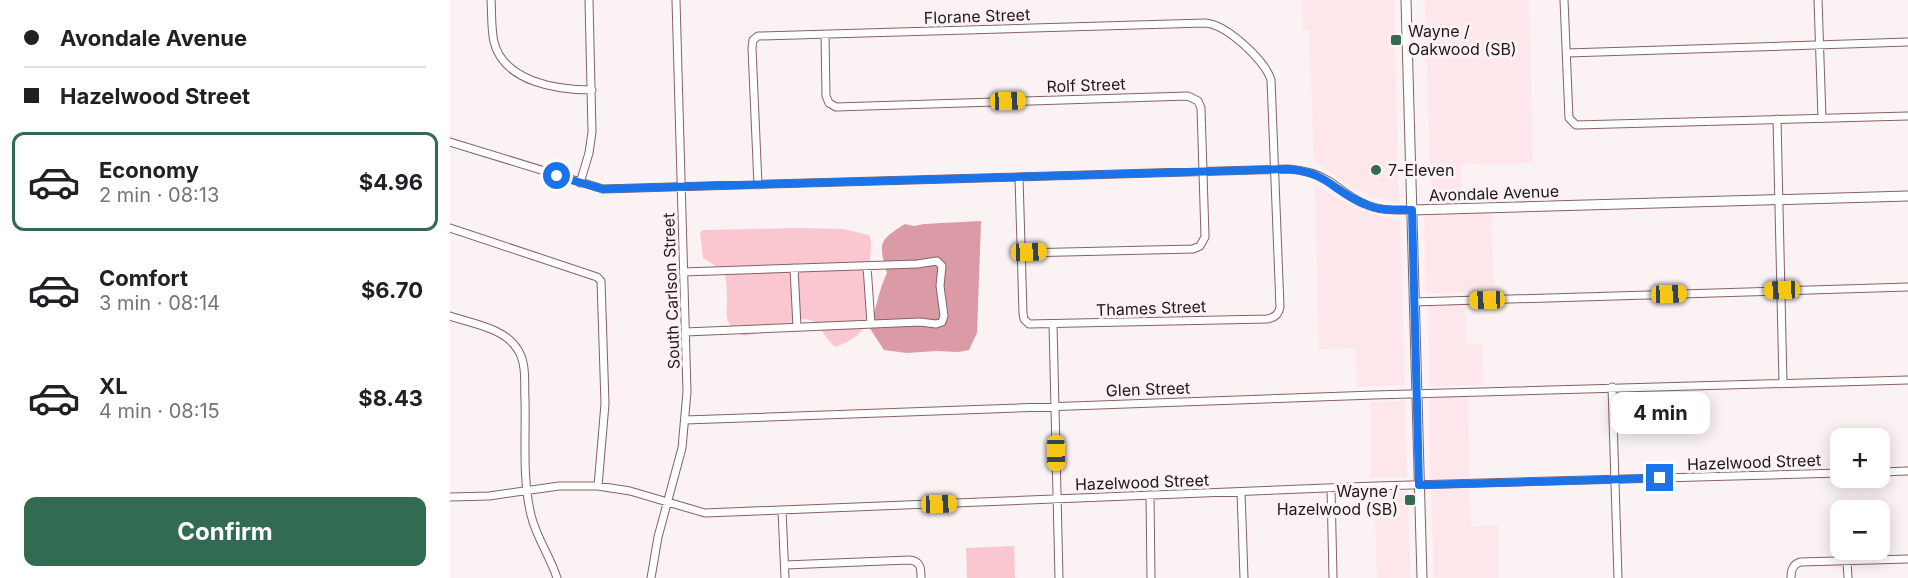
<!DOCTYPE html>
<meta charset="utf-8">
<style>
body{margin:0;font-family:Inter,sans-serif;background:#f6f6f6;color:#202124;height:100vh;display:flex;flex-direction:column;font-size:22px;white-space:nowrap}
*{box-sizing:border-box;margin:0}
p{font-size:20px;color:#757577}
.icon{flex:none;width:33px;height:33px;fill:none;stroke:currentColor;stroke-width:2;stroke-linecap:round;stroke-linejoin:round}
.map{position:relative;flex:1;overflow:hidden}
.side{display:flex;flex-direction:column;background:#fff;width:450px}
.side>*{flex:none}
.hud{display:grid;align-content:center;height:132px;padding:0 24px;background:#fff}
.fabs{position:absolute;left:1380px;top:428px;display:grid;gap:12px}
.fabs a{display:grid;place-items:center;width:60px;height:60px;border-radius:12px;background:#fff;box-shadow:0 3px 15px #0003;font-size:30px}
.end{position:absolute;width:27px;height:27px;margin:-14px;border:8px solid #1a73e8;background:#fff;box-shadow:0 0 0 3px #fff}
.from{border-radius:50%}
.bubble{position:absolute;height:42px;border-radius:12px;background:#fff;box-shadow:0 3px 15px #0003;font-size:20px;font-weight:700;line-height:42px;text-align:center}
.car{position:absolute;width:18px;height:36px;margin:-18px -9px;border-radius:8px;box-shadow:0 0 4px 2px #0007;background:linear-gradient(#f5c518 24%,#345 0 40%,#f5c518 0 76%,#345 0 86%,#f5c518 0)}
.hud b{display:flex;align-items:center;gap:21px;height:57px;font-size:22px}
.hud b+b{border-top:2px solid #e0e0e0}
.hud i{width:15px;height:15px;background:#202124}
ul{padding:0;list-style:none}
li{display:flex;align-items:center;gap:18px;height:99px;margin:0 12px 9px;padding:0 12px;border:3px solid transparent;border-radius:12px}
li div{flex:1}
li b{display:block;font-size:22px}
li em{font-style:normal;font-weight:700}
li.current{border-color:#336b52}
li>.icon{width:54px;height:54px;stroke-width:1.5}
.button{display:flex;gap:12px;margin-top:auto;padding:12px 24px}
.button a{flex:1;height:69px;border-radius:12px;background:#336b52;color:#fff;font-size:24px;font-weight:700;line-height:69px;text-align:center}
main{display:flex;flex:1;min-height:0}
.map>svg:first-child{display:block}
.built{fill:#fde7eb}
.green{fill:#fac6cf}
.forest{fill:#da9aa6}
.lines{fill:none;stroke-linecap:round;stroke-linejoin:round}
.street-casing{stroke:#866167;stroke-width:9}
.secondary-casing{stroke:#866167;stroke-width:11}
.street{stroke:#fff;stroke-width:7}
.secondary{stroke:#fff;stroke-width:9}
.route{stroke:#1a73e8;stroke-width:8}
.poi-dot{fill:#336b52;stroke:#fbf2f4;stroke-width:2}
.labels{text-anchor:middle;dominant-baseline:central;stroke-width:6;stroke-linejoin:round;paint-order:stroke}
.street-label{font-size:16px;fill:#251619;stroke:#fbf2f4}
.poi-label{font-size:16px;fill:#251619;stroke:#fbf2f4;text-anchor:start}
</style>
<main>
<section class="side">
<div class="hud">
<b><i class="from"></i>Avondale Avenue</b>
<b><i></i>Hazelwood Street</b>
</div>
<ul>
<li class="current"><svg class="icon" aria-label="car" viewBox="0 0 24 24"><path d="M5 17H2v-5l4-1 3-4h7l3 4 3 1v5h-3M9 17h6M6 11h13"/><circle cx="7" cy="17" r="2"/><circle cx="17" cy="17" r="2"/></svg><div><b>Economy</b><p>2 min · 08:13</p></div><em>$4.96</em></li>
<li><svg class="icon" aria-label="car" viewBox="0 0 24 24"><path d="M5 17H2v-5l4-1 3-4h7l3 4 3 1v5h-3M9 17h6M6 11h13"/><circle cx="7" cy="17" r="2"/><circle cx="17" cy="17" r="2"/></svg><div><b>Comfort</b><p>3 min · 08:14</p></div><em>$6.70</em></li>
<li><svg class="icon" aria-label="car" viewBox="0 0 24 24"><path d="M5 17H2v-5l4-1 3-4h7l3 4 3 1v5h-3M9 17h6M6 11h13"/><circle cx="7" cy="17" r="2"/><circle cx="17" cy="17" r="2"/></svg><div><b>XL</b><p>4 min · 08:15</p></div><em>$8.43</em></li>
</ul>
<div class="button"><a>Confirm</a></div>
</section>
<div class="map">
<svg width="1458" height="578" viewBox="0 0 1458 578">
<rect width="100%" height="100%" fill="#fbf2f4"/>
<!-- built -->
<path class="built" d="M852,0H944L949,204L905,190L864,161L859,30H853Z
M975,0H1079L1083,163L1011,164L1012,200L981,201Z
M865,185L907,209L950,221L955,385L907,387L905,348L869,349Z
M1041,213L1045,292L976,293L974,216Z
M1015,304L1016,344H1032L1034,385L980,386L978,306Z
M1018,395L1020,478L980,479L979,397Z
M955,401L957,477L921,478L920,402Z
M1019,488L1021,527L1048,525L1049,578H984L981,490Z
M958,492L960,578H927L924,493Z"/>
<!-- green -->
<path class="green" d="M348,228L393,229L419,235C423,245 420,252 420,262C422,301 431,331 385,347C368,332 370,312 342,322C333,325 327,327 321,333L314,332L294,336C272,322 277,318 277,296C277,288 276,280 275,272L253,258L250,233L252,230Z
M564,546L565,578H517L516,548Z"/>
<!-- forest -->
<path class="forest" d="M531,221L527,333L519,350L508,352L486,351L457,353L434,350L419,327C427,309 428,291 437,273C428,243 429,240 455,224L464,226L474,224Z"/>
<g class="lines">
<!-- street casing -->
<g class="street-casing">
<path id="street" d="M41,0C42,14 41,29 44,42C54,82 107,90 142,90
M1114,0L1119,118L1126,125L1458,116
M1368,0L1372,118
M375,35L376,96L379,103L386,107L738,96L748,101L751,108L755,237L750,246L743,249L572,253
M1117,53L1458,42
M1327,119L1333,383
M0,142L153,189L838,169C853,170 866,173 879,181C891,189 901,199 915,204C930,211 945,210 962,210
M130,183L139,153L142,132L139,0
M308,185L302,48L303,40L308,36L755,23C776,24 815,60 821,80L830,307C829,314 824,318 817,319L579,324L574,319L573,313L569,177
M0,228L147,277L151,281L155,404L148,486
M417,266L421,324
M344,268L347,327
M233,272L467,264L487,261L492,266L490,286L494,316L492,322L486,324L470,322L235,332
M964,302L1458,287
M0,316C23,324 55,328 68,350C77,364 74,384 75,400C76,437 72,478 81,515C86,537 100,556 107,578
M603,324L609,578
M1162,387L1168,578
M235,420L924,395L1458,380
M1430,472L1458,471
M881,488L883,578
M791,492L794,578
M700,495L701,578
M0,497L39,496L109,486H148L180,491L255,513L926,486L1390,473
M332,510L335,578
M1397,561L1398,578
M335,565L459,560C471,561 471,568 471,578
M201,578L208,537L232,448L237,392L226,0
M1341,578C1341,571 1342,565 1350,562L1458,559"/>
</g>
<!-- secondary casing -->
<g class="secondary-casing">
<path id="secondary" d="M956,0L972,578
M962,210L1458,196"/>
</g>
<!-- street -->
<use href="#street" class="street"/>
<!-- secondary -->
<use href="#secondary" class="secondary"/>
</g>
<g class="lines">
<!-- route -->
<path class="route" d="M107,176L153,189L838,169C878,172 883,192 915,204C930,211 945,210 962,210L969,485L1210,478"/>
</g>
<!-- markers -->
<g class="poi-dot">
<rect x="940" y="34" width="12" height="12" rx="3"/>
<circle cx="926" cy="170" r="6"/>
<rect x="954" y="494" width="12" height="12" rx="3"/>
</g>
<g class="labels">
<!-- street labels -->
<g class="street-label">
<text transform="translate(527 16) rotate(-2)">Florane Street</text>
<text transform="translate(636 85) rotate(-2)">Rolf Street</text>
<text transform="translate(1044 193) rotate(-2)">Avondale Avenue</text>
<text transform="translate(221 291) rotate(-92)">South Carlson Street</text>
<text transform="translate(701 308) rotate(-2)">Thames Street</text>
<text transform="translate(698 389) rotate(-2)">Glen Street</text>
<text transform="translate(1304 462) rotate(-2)">Hazelwood Street</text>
<text transform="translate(692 482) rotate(-2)">Hazelwood Street</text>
</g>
<!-- poi labels -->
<g class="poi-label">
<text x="958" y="31">Wayne /<tspan x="958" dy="18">Oakwood (SB)</tspan></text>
<text x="938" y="170">7-Eleven</text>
<text x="948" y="491" text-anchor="end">Wayne /<tspan x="948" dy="18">Hazelwood (SB)</tspan></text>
</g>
</g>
</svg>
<div class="fabs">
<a>+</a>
<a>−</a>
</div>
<i class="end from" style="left:107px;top:176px"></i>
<i class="end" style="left:1210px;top:478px"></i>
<div class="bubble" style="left:1161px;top:392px;width:99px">4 min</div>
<i class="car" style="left:558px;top:101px;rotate:88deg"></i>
<i class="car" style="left:579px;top:252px;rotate:88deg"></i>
<i class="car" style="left:1332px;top:290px;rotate:268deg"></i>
<i class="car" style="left:1219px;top:294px;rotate:88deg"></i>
<i class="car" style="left:1037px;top:300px;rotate:268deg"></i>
<i class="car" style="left:606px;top:453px;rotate:179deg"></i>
<i class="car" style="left:489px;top:504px;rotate:88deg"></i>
</div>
</main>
